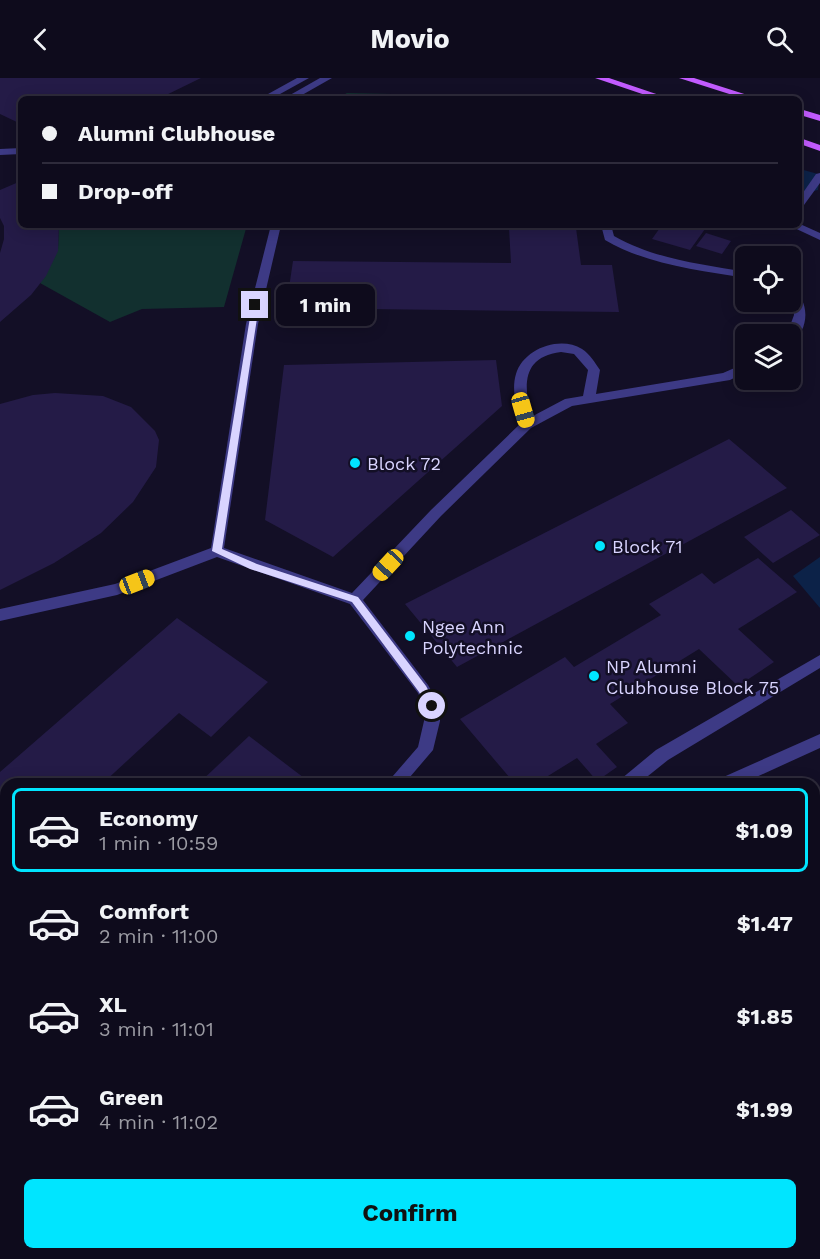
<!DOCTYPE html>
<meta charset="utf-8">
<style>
body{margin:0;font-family:"Work Sans",sans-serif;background:#171425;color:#f1f3f6;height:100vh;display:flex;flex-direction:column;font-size:22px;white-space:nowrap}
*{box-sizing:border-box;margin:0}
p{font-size:20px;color:#9b9ba3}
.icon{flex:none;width:33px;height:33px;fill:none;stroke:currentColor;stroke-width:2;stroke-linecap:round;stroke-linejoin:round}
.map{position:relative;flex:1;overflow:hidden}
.panel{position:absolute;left:0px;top:700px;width:820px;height:482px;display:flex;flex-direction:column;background:#0e0b1c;border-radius:18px 18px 0 0;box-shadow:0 3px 15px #0003,0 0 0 2px #2e2b3b}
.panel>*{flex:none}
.top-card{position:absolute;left:18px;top:18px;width:784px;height:132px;border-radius:9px;box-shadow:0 3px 15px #0003,0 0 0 2px #2e2b3b;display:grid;align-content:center;height:132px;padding:0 24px;background:#0e0b1c}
.controls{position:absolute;left:735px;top:168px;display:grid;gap:12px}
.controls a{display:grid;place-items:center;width:66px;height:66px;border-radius:9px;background:#0e0b1c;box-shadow:0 3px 15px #0003,0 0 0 2px #2e2b3b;font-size:30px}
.end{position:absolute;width:27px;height:27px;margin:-14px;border:8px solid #d9d4ff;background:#111;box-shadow:0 0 0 3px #111}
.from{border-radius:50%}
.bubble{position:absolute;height:42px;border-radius:9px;background:#0e0b1c;box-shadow:0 3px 15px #0003,0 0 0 2px #2e2b3b;font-size:20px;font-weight:700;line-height:42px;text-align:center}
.car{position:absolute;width:18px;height:36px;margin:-18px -9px;border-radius:8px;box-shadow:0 0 4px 2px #0007;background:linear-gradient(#f5c518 24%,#345 0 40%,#f5c518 0 76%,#345 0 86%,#f5c518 0)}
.top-card b{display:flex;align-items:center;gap:21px;height:57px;font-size:22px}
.top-card b+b{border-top:2px solid #2e2b3b}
.top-card i{width:15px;height:15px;background:#f1f3f6}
ul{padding:10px 0 0;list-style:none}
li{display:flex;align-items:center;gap:18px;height:84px;margin:0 12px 9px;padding:0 12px;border:3px solid transparent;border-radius:9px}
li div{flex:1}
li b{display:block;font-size:22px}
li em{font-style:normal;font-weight:700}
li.on{border-color:#00e5ff}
li>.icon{width:54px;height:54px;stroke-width:1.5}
.cta{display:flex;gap:12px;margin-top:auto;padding:12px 24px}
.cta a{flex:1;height:69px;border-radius:9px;background:#00e5ff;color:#111;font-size:24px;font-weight:700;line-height:69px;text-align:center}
header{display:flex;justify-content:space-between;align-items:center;height:78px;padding:0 24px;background:#0e0b1c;font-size:27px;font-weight:700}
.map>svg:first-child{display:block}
.green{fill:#12302f}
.water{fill:#0c2248}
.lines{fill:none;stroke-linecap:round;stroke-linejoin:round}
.river{fill:#0c2248;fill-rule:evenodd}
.building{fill:#241b47}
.lane{fill:#3d3a85;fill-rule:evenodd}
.primary{fill:#c25bff;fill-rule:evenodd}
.route{fill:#d9d4ff}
.poi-dot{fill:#00e5ff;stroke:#130f26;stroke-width:2}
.labels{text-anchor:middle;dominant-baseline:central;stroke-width:5;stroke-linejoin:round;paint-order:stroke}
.poi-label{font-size:18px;fill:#d9d4ff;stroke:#130f26;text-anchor:start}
</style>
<header><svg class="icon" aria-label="back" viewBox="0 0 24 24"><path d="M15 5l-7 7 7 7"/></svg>Movio<svg class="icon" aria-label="search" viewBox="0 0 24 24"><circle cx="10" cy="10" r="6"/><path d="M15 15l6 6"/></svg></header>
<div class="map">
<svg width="820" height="1181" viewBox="0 0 820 1181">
<rect width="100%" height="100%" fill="#130f26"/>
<!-- green -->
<path class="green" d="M347,15L480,18L482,21H336Z
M59,147H247L224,229L142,231L110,244L40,205L58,171Z"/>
<!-- water -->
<path class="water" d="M820,479V530L793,498Z"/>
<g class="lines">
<!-- river -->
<path class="river" d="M800,91L818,96L820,99L818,112L805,115L800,114Z"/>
</g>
<!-- building -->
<path class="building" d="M0,0H201L158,21H21V46L0,36Z
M21,103V147H59L58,173L46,198L31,217L0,244V175L4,161V148L0,140V112Z
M662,147H693L705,151L690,172L652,161Z
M509,150H576L581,187H612L619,234L286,230L293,183L511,185Z
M706,155L731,163L722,176L696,168Z
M496,282L502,328L333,479L265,442L284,287Z
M55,315L103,318L131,329L155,353L159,362L156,389L133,424L101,455L54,485L0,512V326L33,317Z
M729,361L787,410L457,589L405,526Z
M791,432L820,457L773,485L744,459Z
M758,480L797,514L738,551L774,584L738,608L699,571L610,626L628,645L596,666L617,689L597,703L577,680L535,706H515L460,641L565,579L574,589L661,537L649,526L702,495L714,506Z
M177,540L268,604L211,659L179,635L102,706H6V716L0,711V694Z
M249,658L312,706H198Z
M820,1120V1181H787L790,1176H814V1130Z
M298,1176H455L451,1181H300Z
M636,1176H659L656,1181H642Z"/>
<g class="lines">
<!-- lane -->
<path class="lane" d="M297,0H309L271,21H259Z
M320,0H332L295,21H283Z
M21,70V76L0,77V71Z
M820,95V105L804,127L800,128V119L816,96Z
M800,146L820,155V162L788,147Z
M271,147H281L258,246L224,470L352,515L431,432L520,346C517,330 511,312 516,296C523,271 560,257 582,271C590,276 595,285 600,292L596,316L723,295L746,285V294L730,302L572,328L531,350L441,438L363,522L428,607L440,628V643L433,672L404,706H386L418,669L424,643V628L418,615L350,526L217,479L117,517L0,543V531L115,506L211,470L246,246ZM561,274L574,276L588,292L583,318L565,321L531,339C524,308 521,279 561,274Z
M601,147H611L614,158C654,181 701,186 746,194V200C698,192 648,187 605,162Z
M790,211C811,219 810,255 790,264V256H787L794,237Z
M820,577V590L668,682L638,706H619L621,701L656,672Z
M820,656V670L741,706H717L719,701Z
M814,805L820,807V824L814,822Z
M820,859V884L814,887V862Z
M167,1176H187V1181H167Z"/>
<!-- primary -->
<path class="primary" d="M595,0H609L671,21H657Z
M679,0H694L760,21H745Z
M800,31L820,37V43L800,37Z
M800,60L820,67V73L800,66Z"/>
</g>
<!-- route -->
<path class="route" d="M255,225L259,227L222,471L257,486L358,519L426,608L437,628L435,631H428L419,614L352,524L250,491L212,473L252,227Z"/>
<!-- markers -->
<g class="poi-dot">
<circle cx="355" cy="385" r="6"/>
<circle cx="600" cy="468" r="6"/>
<circle cx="410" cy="558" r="6"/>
<circle cx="594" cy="598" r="6"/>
</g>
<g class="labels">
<!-- poi labels -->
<g class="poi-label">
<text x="367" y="385">Block 72</text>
<text x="612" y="468">Block 71</text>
<text x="422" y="548">Ngee Ann<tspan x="422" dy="21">Polytechnic</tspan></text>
<text x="606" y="588">NP Alumni<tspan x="606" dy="21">Clubhouse Block 75</tspan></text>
</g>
</g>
</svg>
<div class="controls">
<a><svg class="icon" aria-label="locate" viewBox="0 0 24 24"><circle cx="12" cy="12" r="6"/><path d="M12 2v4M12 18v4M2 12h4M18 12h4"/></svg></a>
<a><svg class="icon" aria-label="layers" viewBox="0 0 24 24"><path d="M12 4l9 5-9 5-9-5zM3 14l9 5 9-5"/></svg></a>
</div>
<i class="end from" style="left:432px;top:628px"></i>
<i class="end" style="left:255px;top:227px"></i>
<div class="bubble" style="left:276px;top:206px;width:99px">1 min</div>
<i class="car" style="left:523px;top:332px;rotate:164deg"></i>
<i class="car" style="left:388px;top:487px;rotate:223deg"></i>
<i class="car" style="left:137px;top:504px;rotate:69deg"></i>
<div class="top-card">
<b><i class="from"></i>Alumni Clubhouse</b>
<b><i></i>Drop-off</b>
</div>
<section class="panel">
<ul>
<li class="on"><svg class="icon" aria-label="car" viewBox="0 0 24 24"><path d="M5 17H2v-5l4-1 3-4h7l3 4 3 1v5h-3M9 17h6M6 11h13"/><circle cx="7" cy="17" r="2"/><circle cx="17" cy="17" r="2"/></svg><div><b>Economy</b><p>1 min · 10:59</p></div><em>$1.09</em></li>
<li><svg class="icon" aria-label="car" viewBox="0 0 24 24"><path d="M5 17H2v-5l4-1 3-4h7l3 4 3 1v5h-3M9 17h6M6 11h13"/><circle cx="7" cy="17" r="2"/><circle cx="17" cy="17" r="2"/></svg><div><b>Comfort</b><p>2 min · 11:00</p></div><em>$1.47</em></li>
<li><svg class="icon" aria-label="car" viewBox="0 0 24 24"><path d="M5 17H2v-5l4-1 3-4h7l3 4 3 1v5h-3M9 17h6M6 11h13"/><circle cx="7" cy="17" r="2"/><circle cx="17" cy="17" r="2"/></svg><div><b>XL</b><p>3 min · 11:01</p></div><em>$1.85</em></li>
<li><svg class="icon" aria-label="car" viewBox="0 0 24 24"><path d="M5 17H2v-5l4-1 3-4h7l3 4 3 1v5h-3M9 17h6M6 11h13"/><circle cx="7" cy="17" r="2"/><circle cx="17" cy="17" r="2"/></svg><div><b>Green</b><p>4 min · 11:02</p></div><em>$1.99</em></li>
</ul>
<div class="cta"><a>Confirm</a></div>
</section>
</div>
